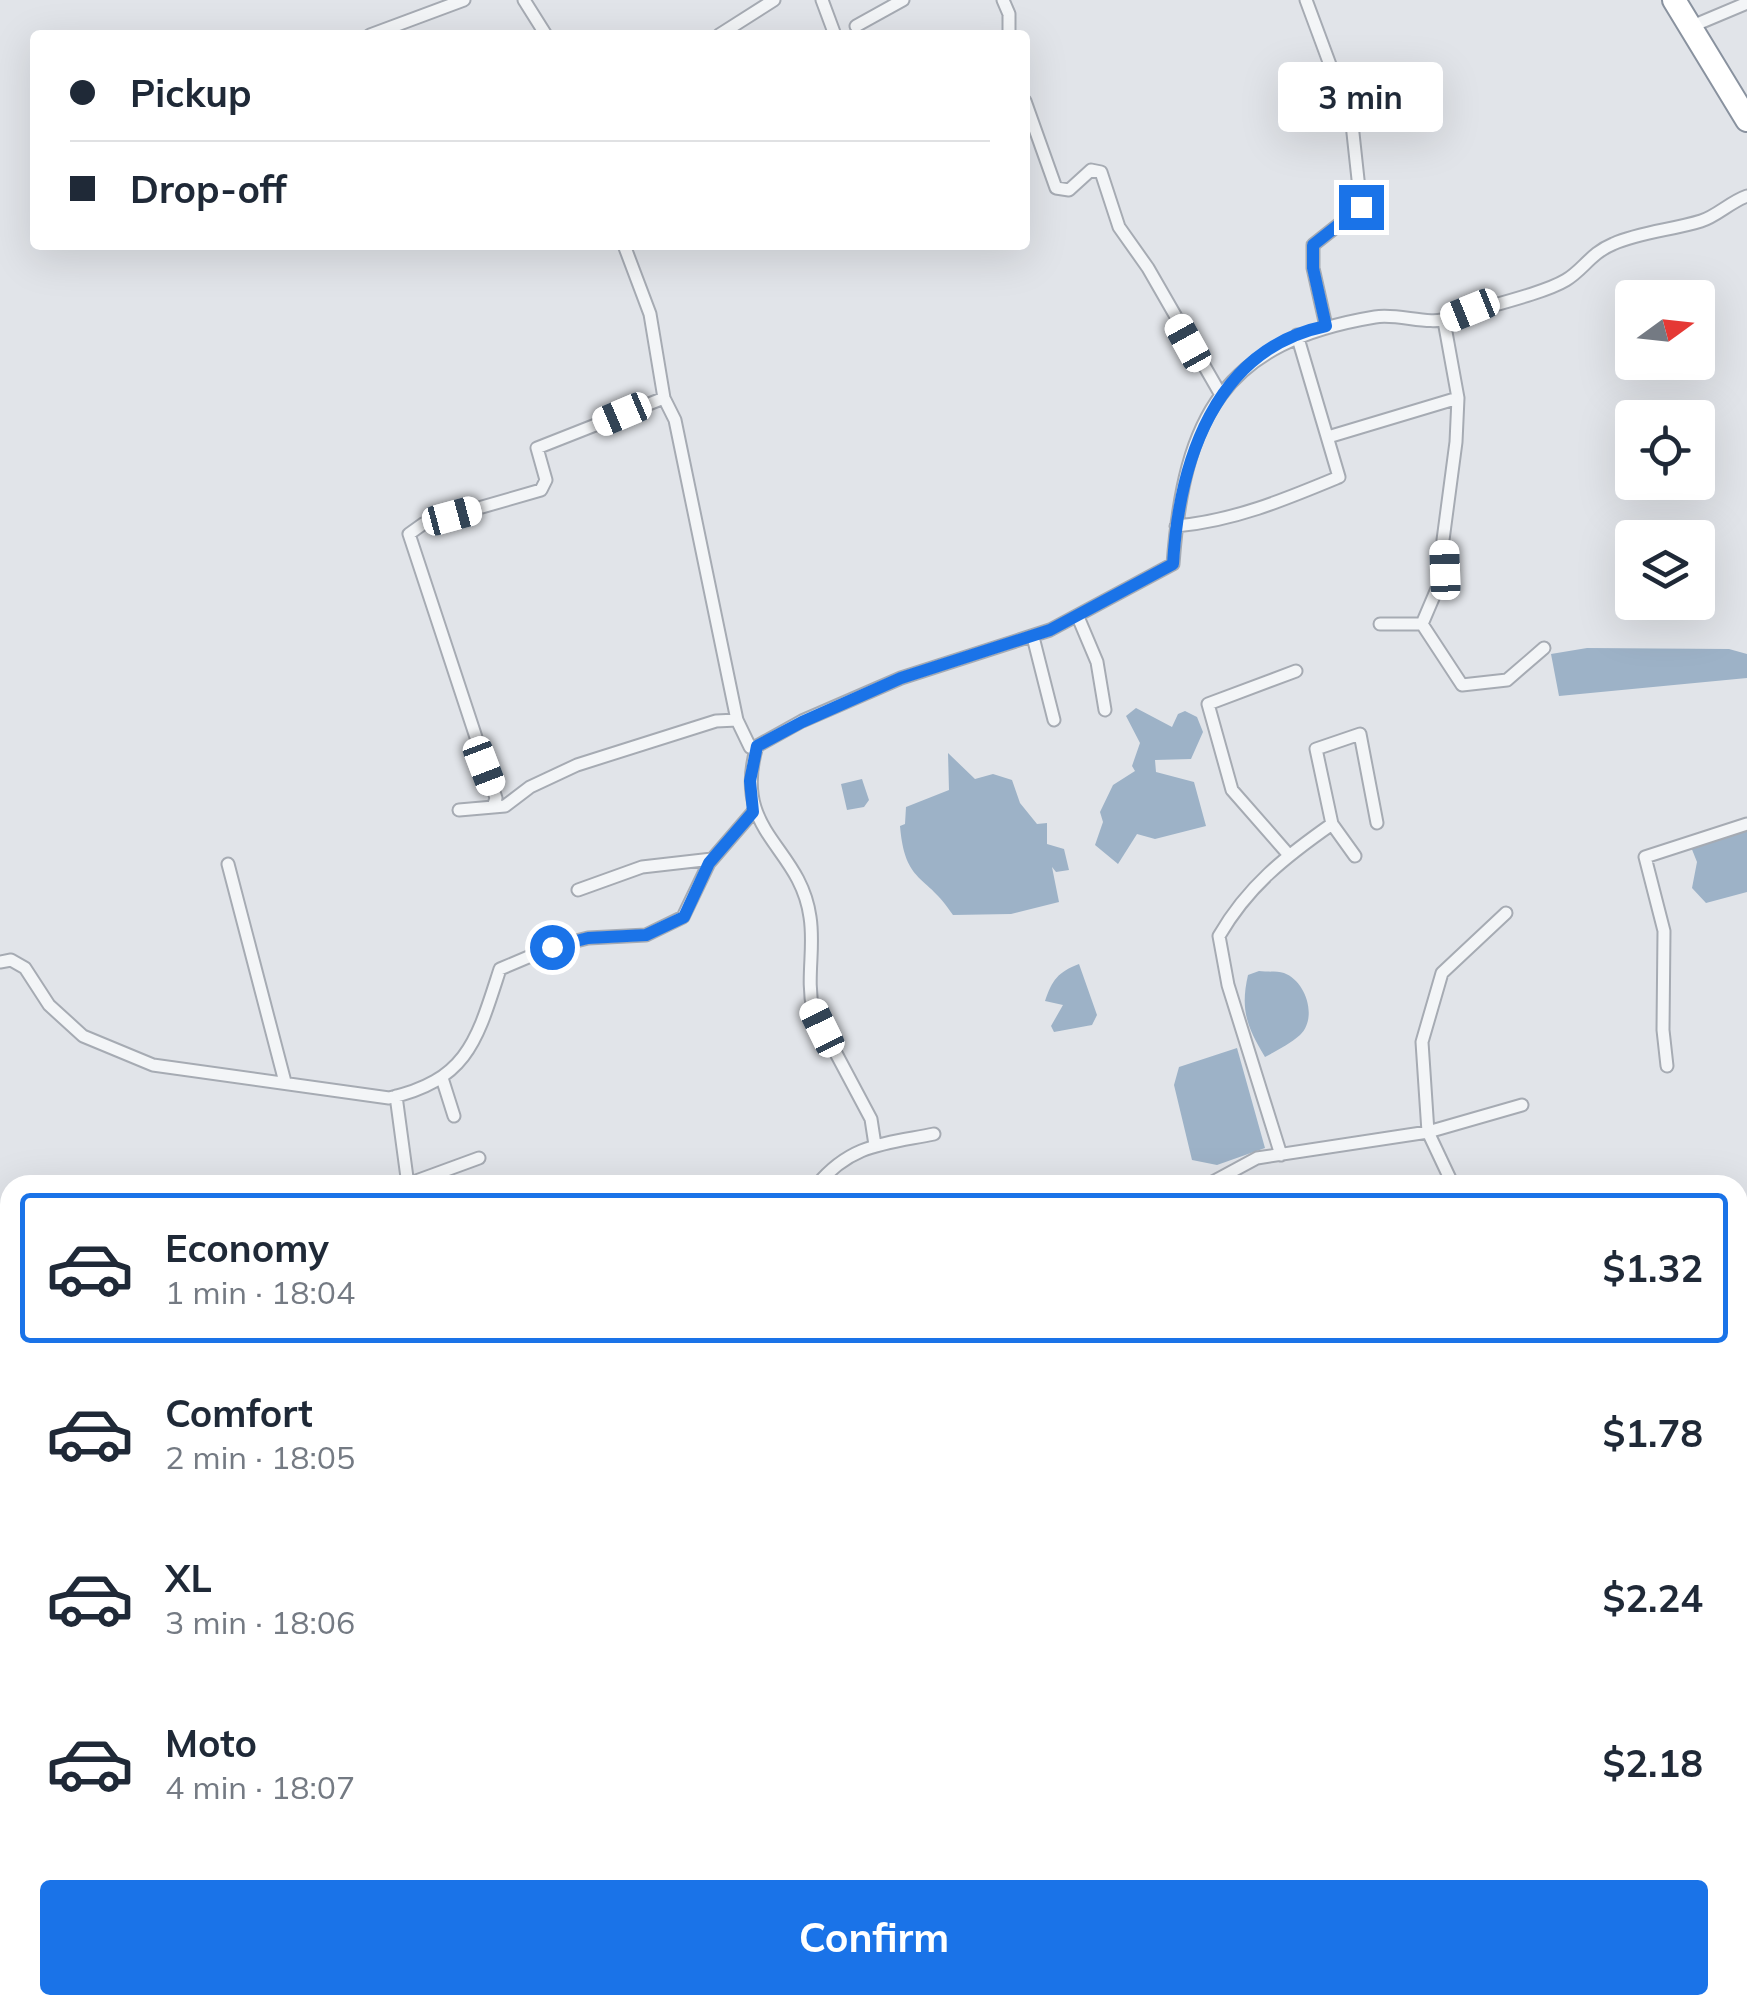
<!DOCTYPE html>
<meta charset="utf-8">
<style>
body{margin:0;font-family:Mulish,sans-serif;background:#f6f6f7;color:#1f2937;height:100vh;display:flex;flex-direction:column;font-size:38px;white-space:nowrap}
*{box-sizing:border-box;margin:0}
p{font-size:32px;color:#747a83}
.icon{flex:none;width:55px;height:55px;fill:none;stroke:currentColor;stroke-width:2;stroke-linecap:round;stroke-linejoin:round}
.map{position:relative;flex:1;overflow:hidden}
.drawer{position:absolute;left:0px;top:1175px;width:1748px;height:840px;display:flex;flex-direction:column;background:#fff;border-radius:30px 30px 0 0;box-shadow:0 10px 40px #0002}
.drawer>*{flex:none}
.banner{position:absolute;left:30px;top:30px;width:1000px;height:220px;border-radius:10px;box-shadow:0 10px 40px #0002;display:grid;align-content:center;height:220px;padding:0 40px;background:#fff}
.needle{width:65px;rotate:75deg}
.controls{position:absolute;left:1615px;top:280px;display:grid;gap:20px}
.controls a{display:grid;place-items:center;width:100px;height:100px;border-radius:10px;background:#fff;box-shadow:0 10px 40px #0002;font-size:50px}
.end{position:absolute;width:45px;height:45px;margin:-22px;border:12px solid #1a73e8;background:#fff;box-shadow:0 0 0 5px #fff}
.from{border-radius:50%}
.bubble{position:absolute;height:70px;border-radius:10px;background:#fff;box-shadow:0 10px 40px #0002;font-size:32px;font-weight:700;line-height:70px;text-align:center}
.car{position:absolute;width:30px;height:60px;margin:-30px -15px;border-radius:12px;box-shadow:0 0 8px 2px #0007;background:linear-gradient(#fff 24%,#345 0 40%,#fff 0 76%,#345 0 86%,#fff 0)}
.banner b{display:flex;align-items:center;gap:35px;height:95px;font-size:38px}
.banner b+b{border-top:2px solid #e0e1e3}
.banner i{width:25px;height:25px;background:#1f2937}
ul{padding:18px 0 0;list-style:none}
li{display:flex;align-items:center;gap:30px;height:150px;margin:0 20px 15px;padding:0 20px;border:5px solid transparent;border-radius:10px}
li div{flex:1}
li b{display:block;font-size:38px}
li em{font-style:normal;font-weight:700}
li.current{border-color:#1a73e8}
li>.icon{width:90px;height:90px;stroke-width:1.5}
.cta{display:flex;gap:20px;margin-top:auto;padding:20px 40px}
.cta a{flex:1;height:115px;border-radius:10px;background:#1a73e8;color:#fff;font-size:40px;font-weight:700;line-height:115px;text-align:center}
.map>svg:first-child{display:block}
.water{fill:#9db2c7}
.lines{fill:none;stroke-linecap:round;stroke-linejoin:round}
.street-casing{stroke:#a6abb3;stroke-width:15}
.highway-casing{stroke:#89929f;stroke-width:26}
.street{stroke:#f3f5f7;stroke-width:11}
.highway{stroke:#fff;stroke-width:22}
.route{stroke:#1a73e8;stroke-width:12}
</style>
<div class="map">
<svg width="1747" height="2015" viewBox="0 0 1747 2015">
<rect width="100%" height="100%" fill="#e1e4e9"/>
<!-- water -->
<path class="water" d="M1587,648L1729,649L1747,654V678L1559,696L1551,654Z
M1136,708L1172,727L1178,714L1185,711L1197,717L1203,732L1191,759L1155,760L1156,772L1194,782L1206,826L1155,839L1137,834L1118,864L1095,845L1103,822L1100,812L1113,785L1135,771L1132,766L1140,743L1126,716Z
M948,753L975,779L993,774L1012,780L1020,803L1037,824L1047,823V844L1064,849L1069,870L1056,872L1052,867L1059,902L1011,914L953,915C926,873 905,885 900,826L905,824L906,807L949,790Z
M862,779L869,800L864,807L847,810L841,784Z
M1747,829V892L1706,903L1692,888L1697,862L1691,847Z
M1079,964L1097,1015L1092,1025L1054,1032L1051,1026L1063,1005L1045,1001C1052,980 1058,972 1079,964Z
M1259,971C1266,972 1277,971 1284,973C1306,981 1318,1018 1300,1035C1290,1044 1276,1051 1265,1057C1247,1027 1240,1010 1248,975Z
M1237,1048L1265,1148L1217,1165L1192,1160L1174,1085L1179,1067Z"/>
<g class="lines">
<!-- street casing -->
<g class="street-casing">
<path id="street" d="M524,0L546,35
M822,0L835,35
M1003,0L1009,14V35
M1306,0L1352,124L1361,207L1313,245V268L1326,326
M856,26L903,0
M1690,27L1747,3
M370,35L464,0
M719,35L774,0
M1025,101L1056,188L1069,190L1091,170L1101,172L1119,227L1148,268L1221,395
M624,245L650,314L664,398L675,420L737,720L750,747L757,746
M1444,321L1458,398L1456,442L1443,540L1445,570L1422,624L1462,685L1507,680L1544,648
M1328,437L1458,398
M1176,526C1234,521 1286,499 1339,477L1297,335
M1078,617L1097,662L1105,710
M1380,624H1422
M1033,637L1054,720
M493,807L496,798L409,534L423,524L541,490L546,480L537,448L664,398
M459,810L505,806L530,787L577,765L716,721L737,720
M1332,824L1316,749L1360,734L1377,823
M1288,854L1232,790L1208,704L1296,671
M228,864L285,1082
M578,890L642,867L712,859
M0,962L11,960L25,968L49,1005L83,1036L153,1065L389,1098C468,1080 477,1040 500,969L552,947L588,938L646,935L683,917L709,863L753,812
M1667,1066L1663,1030L1664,931L1645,857L1747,824
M442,1078L454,1116
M396,1096L408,1185
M875,1145L871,1119L813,1010C806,978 815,948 810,917C800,845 731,833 757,746L802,721L901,678L1050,630L1173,564C1184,416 1224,342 1375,317C1399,313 1429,326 1450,318C1480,308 1543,294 1566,280C1583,270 1591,253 1613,244C1640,232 1672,230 1701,221C1717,216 1730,202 1747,196
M1281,1155L1228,985L1219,936C1248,886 1285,857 1332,824L1355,856
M408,1184L479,1158
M817,1185C851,1144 884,1144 934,1134
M1207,1185L1257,1158L1428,1132L1422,1042L1442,973L1506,913
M1453,1185L1428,1132L1522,1105
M1738,1378L1747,1377
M1738,1531L1747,1533
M1738,1737L1747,1736
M1738,1954L1747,1952
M547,2005L549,2015
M23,2015L35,2005
M1423,2015L1431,2005"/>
</g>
<!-- highway casing -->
<g class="highway-casing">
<path id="highway" d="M1674,0L1747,120"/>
</g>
<!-- street -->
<use href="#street" class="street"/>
<!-- highway -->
<use href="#highway" class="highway"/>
</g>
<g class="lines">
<!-- route -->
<path class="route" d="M552,947L588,938L646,935L684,917L709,863L753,812L750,781L757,746L802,722L901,678L1050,630L1173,564C1179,463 1214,349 1326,326L1313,268V245L1361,207"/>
</g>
</svg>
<div class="controls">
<a><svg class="needle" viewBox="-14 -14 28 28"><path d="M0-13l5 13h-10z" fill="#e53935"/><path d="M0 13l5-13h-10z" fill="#747a83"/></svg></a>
<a><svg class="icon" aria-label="locate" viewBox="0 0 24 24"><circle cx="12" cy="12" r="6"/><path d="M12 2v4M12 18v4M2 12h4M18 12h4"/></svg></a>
<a><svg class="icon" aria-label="layers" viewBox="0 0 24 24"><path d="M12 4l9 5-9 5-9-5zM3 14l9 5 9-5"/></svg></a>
</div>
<i class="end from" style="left:552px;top:947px"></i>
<i class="end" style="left:1361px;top:207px"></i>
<div class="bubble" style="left:1278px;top:62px;width:165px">3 min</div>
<i class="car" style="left:1470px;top:310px;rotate:248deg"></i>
<i class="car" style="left:1188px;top:343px;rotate:331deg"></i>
<i class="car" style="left:622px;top:414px;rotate:247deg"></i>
<i class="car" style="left:452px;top:516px;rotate:75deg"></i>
<i class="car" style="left:1445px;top:570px;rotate:358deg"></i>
<i class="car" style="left:484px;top:766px;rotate:159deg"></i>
<i class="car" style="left:822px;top:1028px;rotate:334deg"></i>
<div class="banner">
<b><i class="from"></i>Pickup</b>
<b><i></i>Drop-off</b>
</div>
<section class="drawer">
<ul>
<li class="current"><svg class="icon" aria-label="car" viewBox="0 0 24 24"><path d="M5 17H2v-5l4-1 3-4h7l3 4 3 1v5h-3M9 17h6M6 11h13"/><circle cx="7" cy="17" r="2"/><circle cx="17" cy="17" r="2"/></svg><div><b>Economy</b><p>1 min · 18:04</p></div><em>$1.32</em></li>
<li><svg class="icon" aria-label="car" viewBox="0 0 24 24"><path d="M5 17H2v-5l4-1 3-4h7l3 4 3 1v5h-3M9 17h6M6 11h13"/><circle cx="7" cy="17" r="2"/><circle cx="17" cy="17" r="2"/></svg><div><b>Comfort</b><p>2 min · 18:05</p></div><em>$1.78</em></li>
<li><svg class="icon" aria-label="car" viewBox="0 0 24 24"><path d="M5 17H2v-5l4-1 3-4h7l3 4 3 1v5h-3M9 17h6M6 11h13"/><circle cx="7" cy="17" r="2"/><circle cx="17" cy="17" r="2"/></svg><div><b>XL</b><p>3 min · 18:06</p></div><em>$2.24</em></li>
<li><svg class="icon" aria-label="car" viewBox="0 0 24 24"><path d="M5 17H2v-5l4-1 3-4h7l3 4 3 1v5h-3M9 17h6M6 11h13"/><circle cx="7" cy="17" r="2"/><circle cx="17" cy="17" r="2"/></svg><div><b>Moto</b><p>4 min · 18:07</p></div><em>$2.18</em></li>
</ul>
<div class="cta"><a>Confirm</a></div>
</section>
</div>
